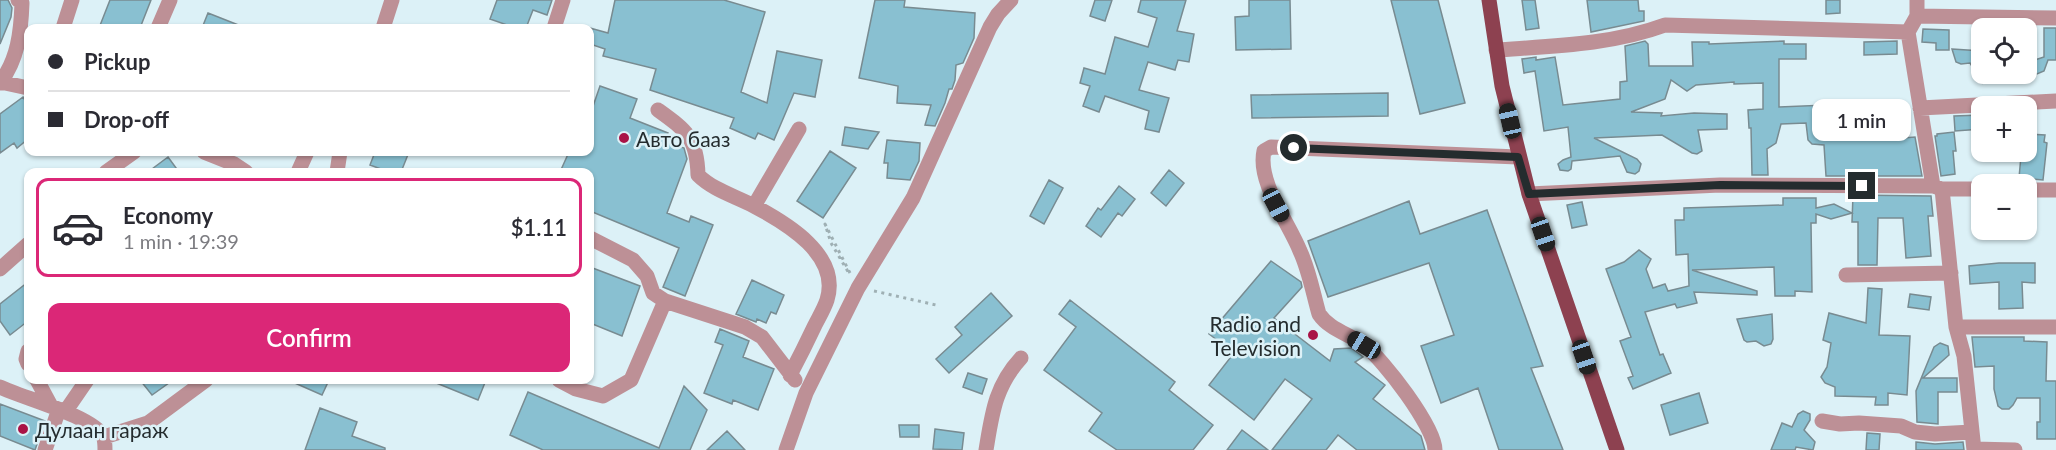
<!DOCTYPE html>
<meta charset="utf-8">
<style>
body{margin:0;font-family:Lato,sans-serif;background:#f2f2f3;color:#2b2b33;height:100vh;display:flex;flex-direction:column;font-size:22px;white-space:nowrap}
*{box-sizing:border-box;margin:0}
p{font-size:20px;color:#7c7c81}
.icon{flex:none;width:33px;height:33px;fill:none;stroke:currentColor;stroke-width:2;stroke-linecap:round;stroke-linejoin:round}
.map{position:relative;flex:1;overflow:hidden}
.sheet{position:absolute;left:24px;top:168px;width:570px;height:216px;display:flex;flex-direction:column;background:#fff;border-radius:12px;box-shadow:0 2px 4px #0004}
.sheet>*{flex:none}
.hud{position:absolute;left:24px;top:24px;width:570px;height:132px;border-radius:12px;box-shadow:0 2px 4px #0004;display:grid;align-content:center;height:132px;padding:0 24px;background:#fff}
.buttons{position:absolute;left:1971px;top:18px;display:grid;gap:12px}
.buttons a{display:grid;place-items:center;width:66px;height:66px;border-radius:12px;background:#fff;box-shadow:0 2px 4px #0004;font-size:30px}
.end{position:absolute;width:27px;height:27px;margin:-14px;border:8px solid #242c2e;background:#fff;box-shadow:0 0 0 3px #fff}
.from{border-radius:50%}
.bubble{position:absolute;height:42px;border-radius:12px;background:#fff;box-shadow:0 2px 4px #0004;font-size:20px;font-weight:600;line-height:42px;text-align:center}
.car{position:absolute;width:18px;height:36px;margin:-18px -9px;border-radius:8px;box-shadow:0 0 4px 2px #0007;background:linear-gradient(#222 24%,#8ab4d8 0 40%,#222 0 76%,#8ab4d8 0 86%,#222 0)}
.hud b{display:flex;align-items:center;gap:21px;height:57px;font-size:22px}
.hud b+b{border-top:2px solid #e1e1e2}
.hud i{width:15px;height:15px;background:#2b2b33}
ul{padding:10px 0 0;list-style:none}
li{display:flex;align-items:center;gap:18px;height:99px;margin:0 12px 9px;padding:0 12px;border:3px solid transparent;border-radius:12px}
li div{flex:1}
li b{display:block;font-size:22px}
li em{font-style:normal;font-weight:600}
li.on{border-color:#db2777}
li>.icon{width:54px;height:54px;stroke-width:1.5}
.button{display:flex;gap:12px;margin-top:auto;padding:12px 24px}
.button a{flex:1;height:69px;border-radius:12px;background:#db2777;color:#fff;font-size:24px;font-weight:600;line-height:69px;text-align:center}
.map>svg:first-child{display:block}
.building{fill:#89c0d1;stroke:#788b91;stroke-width:1.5}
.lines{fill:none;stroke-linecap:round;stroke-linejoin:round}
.path{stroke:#9fb0b4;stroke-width:3;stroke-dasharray:3 4.5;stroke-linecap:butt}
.minor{stroke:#bd9096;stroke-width:15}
.major{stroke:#8d4150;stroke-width:15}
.route{stroke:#242c2e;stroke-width:8}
.poi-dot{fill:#a91346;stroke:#dcf1f7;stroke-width:2}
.labels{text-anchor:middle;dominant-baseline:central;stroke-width:5;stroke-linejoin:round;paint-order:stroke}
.poi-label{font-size:21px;fill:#242c2e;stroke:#dcf1f7;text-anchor:start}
</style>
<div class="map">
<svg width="2056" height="450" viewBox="0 0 2056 450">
<rect width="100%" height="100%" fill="#dcf1f7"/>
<!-- building -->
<path class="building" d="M0,0H8L12,8L11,17L0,44Z
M110,0H151L140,28H99Z
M497,0H552L547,15L533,10L526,28H516L490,19Z
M615,0H724L765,12L741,92L767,103L777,51L822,60L815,97L794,93L774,140L758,133L755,139L730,128L734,118L650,90L656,69L603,56L605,49L590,44V28L608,33Z
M875,0H905L904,7L975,13L974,38L963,63L956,65L955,80L952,89H949L945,103L935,126L925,125L931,105L897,103L898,86L859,78Z
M1095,0H1112L1105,21L1090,16Z
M1141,0H1186L1177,31L1194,34L1189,62L1178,60L1175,70L1148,62L1139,90L1169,98L1159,132L1145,129L1149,111L1105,96L1099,112L1083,106L1090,86L1080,83L1084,68L1105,74L1115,37L1148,47L1157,18L1138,12Z
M1249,0H1290L1291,49L1236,50L1235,17L1249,16Z
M1391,0H1438L1465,103L1420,114Z
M1522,0H1535L1539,28L1526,30Z
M1587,0H1638L1639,11H1644V21L1591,32Z
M1826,0H1840V13L1826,14Z
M208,13L246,28H202Z
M2044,28H2056V60H2048L2044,71L2037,74L2033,71L2031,66L2035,60L2044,57Z
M1923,29L1949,30V50H1936V43L1922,42Z
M1645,41L1648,44L1649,66H1693L1692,42H1709V44L1784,41V44H1806V59H1779V107L1851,104V107L1863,108L1869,118L1902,116L1903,138L1915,137L1922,176H1826L1824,145L1812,144L1808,140L1806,123L1781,124L1776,143L1767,149L1768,175H1752L1751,128H1749L1748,110L1763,109V83L1734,84V82L1696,85L1687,91L1671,80L1665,99L1631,112L1662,113L1661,116L1694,113L1727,114V129L1698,130L1702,151L1697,154L1692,153L1662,135L1594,138L1637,159L1641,164L1639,171L1635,174L1627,172L1620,156L1572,161L1571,169L1568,171L1560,170L1558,164L1563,160L1571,157L1568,127L1544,131L1535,71L1524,73L1522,59L1536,57V60L1555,57L1563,105L1620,99V82L1627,81L1625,46Z
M1897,41V54L1864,55V42Z
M1952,49L1982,51V82L1970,63L1961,64L1956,62Z
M600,86L637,99L630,118L668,133L665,141L684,148L687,159L667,213L689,222L691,216L713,225L685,296L663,287L679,248L590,211V172H560L569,152H590V115Z
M1388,93V116L1252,118L1251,95Z
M23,97L28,105V139L17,148L14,143L0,153V114Z
M1982,115V129L1955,131L1954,116Z
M845,127L879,132L868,149L842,145Z
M1954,132L1956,151H1953L1955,174L1941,176L1935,136H1937V134Z
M2026,134L2045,135L2044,142L2047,143L2043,180L2019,178L2021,156H2022L2023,152H2026Z
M887,140L920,143L919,161L910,180L887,178L888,163H884Z
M830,151L856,168L823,218L797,201Z
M375,152H409L401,172H389L370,165Z
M168,157L179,172H148Z
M1169,170L1184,183L1166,206L1151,193Z
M1049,180L1063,188L1044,224L1030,216Z
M1119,186L1135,199L1122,216L1118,213L1101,237L1086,226L1098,208L1101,210Z
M1853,195L1931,196L1933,216H1928L1931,256L1906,258L1903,218H1878L1877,265H1858V222H1852Z
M1783,198H1816V208L1834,204L1852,213L1831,219L1816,214V223H1811L1812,292L1795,291V296H1775L1774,267L1692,270L1757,291V295L1694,292L1697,303L1677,308L1675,304L1645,312L1660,355L1663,354L1671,373L1633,389L1628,378L1633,376L1620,341L1631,337L1606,269L1624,262L1639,250L1651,259L1646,269L1653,288L1665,284L1668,291L1689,286L1688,254L1676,255L1675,220H1684V208L1783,205Z
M1409,201L1420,234L1487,210L1543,366L1531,368L1563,450H1499L1478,388L1441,403L1421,346L1454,335L1429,263L1328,297L1308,241Z
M1582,202L1587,225L1572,228L1567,205Z
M1271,261L1301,282L1302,287L1274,318L1330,361L1334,349L1351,348L1358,353L1363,357L1355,362L1385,385L1373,399L1421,436L1425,450H1357L1338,435L1326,450H1272L1312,399L1285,379L1254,420L1209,385L1234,353L1209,334Z
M1999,263H2035V283L2022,282L2023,308L1999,309V282L1970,284L1969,266Z
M590,267L640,286L622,336L590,323Z
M752,280L784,295L776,314L771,312L766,323L757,319L756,322L736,314Z
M28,282V321L10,335L0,321V304Z
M1868,288L1882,289L1879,335L1910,336L1907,395L1888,393V405H1875L1876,397L1835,396V387L1825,383L1821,377L1827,367L1831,343L1823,340L1829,313L1866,323Z
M991,293L1012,316L949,373L936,359L962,335L955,327Z
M1910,294L1931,297L1929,310L1908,307Z
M1070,300L1175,382L1169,390L1213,425L1193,450H1117L1089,431L1102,413L1044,370L1076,327L1059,314Z
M1772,314L1773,339L1771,344L1764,346L1756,341L1747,342L1744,340L1737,319Z
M720,329L749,341L743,357L774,369L758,410L733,400L732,404L704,393L723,345L715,342Z
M1972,337H2024V341L2047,342L2046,381H2056V439H2037V422H2040V398H2017L2013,405L2009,409H2002L1998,406L1994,389V366L1975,367Z
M1940,343L1948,346L1949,355L1923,378H1957V392H1938V424L1917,422L1916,391L1934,347Z
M968,373L987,379L982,394L963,387Z
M140,380H173L152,395Z
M288,380H329L322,395Z
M429,380H486L478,400Z
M684,386L707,410L690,450H543L510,435L528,392L659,448Z
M1699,393L1708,423L1670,435L1661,405Z
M0,404L45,421L35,450L0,436Z
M320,408L357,422L352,436L385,448V450H305Z
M1803,411L1810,414V420L1804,430L1815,442L1813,450L1796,447L1795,450H1771L1782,423L1792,427L1798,414Z
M899,425H919V437H900Z
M935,429L964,433L962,450L933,449Z
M1242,430L1268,450H1227Z
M727,431L745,450H707Z
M1867,433L1880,434L1879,450H1866Z
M1916,442L1935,444L1963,442L1964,450H1916Z"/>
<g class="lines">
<!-- path -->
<path class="path" d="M850,273L825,224L831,243L850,275
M874,291L936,305"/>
<!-- minor -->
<path class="minor" d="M1917,0V16L1908,32L1933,186
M1917,16L2056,18
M63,28L72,0
M158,28L170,0
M383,28L392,0
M554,28L563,0
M1496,50C1552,46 1611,45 1665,25L1908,32
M1,82L28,88
M0,83C18,59 21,32 22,3L18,0
M1920,108L2056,101
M658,110C687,131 697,138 698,175C713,190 735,196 754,206C786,223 841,255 827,300C824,309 819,317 815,325C807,342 799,358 790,375
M204,152L234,164L246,172
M106,172L134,152
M298,172L307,152
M337,172L340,152
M1942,189L1956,327L1964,356L1974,450
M2026,190H2056
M1529,194L1720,185L1933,186L1942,189H1982
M754,206L799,129
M590,238L633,260L647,276L653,293L665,301L745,327L762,337L795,380
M0,269L28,244
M1846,275L1951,273
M1956,327H2056
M28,351L26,359L28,364
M37,380L51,406
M559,380L576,389L603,396L631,380L665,301
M0,387C23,398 92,416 103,436C105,440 105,446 105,450
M65,412L87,380
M1822,421L1840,424L1859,423L1901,426L1915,432L1935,434L1972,432
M104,437L148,423L206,380
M1974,449L2015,450
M45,450L59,409
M786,450L806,393L858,288L913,198L990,27L998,14L1011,0
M986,450C992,414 995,386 1021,358
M1435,450C1435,427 1383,359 1364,345C1349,334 1329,329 1319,314C1313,293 1309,270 1300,251C1289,223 1257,182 1264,151L1271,147L1518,157"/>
<!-- major -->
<path class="major" d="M1489,0L1502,86L1529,194L1617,450"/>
</g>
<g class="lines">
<!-- route -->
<path class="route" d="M1294,148L1518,157L1529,194L1720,185L1862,186"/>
</g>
<!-- markers -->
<g class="poi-dot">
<circle cx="624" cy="138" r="6"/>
<circle cx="1313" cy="335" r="6"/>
<circle cx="23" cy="429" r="6"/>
</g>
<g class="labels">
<!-- poi labels -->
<g class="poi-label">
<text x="636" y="138">Авто бааз</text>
<text x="1301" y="323" text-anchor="end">Radio and<tspan x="1301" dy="24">Television</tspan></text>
<text x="35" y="429">Дулаан гараж</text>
</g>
</g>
</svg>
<div class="buttons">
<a><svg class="icon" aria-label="locate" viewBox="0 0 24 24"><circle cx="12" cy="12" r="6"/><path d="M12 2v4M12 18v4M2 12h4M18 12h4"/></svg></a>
<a>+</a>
<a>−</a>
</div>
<i class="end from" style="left:1294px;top:148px"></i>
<i class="end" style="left:1862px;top:186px"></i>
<div class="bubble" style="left:1812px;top:99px;width:99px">1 min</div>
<i class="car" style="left:1510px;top:121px;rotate:347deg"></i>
<i class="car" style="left:1276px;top:205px;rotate:152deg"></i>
<i class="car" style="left:1543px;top:234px;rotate:161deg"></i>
<i class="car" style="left:1364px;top:345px;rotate:301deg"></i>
<i class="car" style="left:1584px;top:357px;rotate:161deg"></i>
<div class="hud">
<b><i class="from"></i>Pickup</b>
<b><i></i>Drop-off</b>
</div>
<section class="sheet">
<ul>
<li class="on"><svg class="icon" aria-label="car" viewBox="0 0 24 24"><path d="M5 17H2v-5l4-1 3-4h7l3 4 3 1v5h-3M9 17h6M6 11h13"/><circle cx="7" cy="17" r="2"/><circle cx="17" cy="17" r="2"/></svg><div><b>Economy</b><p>1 min · 19:39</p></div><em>$1.11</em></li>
</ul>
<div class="button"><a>Confirm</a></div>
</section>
</div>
